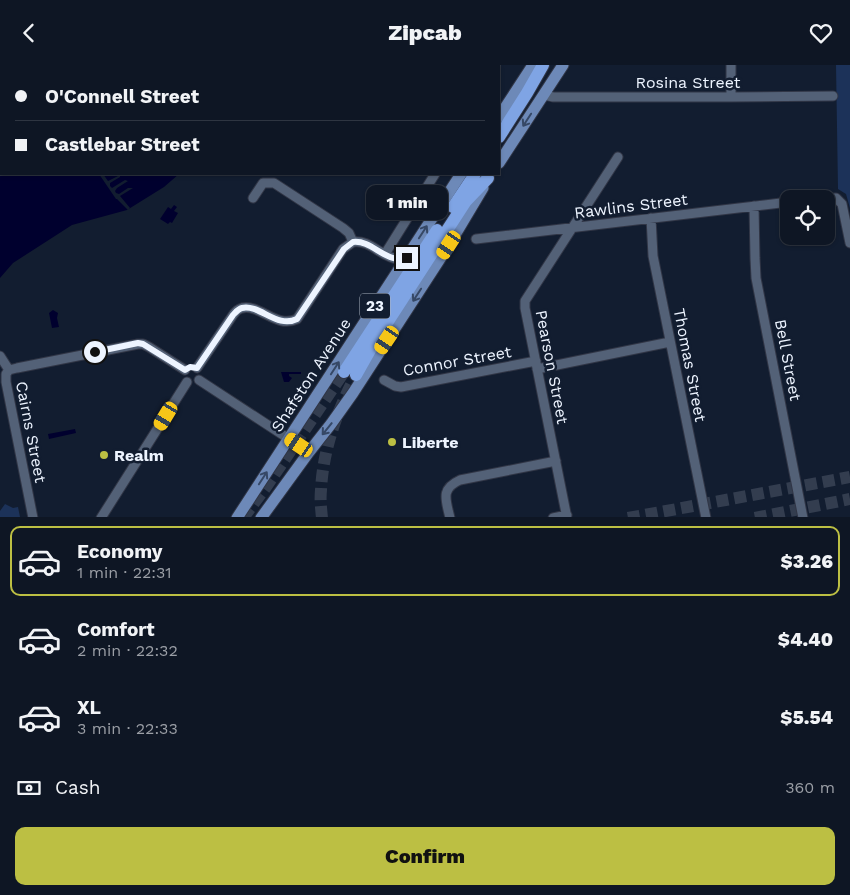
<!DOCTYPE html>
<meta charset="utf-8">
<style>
body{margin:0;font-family:"Work Sans",sans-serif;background:#1c2331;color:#f1f3f6;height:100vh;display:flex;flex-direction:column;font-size:19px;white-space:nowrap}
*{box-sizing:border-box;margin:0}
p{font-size:16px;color:#9b9fa6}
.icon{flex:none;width:28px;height:28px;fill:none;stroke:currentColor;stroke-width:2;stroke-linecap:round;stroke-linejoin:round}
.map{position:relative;height:452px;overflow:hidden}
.panel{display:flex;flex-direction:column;background:#0e1624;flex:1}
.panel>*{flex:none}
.guide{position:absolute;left:0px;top:0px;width:500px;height:110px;box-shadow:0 1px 4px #0004,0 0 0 1px #2e3541;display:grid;align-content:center;height:110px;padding:0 15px;background:#0e1624}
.fabs{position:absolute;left:780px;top:125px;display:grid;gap:10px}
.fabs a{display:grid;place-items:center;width:55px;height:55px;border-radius:10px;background:#0e1624;box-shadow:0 1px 4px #0004,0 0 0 1px #2e3541;font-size:25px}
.end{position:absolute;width:22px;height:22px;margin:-11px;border:6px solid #edf4ff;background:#111;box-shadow:0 0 0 2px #111}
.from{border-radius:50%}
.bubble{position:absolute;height:35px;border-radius:10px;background:#0e1624;box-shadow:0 1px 4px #0004,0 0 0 1px #2e3541;font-size:16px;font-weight:800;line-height:35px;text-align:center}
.car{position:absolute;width:15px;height:30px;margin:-15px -8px;border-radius:6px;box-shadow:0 0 4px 1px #0007;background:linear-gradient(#f5c518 24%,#345 0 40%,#f5c518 0 76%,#345 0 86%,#f5c518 0)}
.guide b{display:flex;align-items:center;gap:18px;height:48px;font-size:19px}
.guide b+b{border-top:1px solid #2e3541}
.guide i{width:12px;height:12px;background:#f1f3f6}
ul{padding:9px 0 0;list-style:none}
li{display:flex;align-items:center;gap:15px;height:70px;margin:0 10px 8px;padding:0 5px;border:2px solid transparent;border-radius:10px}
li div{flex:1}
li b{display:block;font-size:19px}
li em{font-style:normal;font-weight:800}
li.selected{border-color:#bcbf43}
li>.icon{width:45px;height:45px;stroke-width:1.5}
.pay{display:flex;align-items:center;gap:12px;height:55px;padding:0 15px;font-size:19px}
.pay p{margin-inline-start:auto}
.primary-button{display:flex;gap:10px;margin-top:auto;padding:10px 15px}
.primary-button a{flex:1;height:58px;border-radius:10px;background:#bcbf43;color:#111;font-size:20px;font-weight:800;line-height:58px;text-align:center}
header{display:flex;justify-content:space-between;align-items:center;height:65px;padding:0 15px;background:#0e1624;font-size:22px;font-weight:800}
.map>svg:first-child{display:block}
.green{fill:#1c3259}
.water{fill:#00002e}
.pier{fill:#121d30}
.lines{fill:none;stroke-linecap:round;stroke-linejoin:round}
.ferry{stroke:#c1d4f5;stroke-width:1;stroke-dasharray:6 5;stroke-linecap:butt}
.highway-tunnel{stroke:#333d4f;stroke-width:12;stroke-dasharray:12 6;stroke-linecap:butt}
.minor-casing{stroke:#313646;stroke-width:11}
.major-casing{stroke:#313646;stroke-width:13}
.highway-casing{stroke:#313646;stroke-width:14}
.minor{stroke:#536177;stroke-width:9}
.major{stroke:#6d89b8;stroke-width:11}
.highway{stroke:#7fa4e4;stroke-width:12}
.oneway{stroke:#364866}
.route{stroke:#edf4ff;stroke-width:6}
.poi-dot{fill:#bcbf43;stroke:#121d30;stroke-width:2}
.labels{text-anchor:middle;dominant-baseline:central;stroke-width:5;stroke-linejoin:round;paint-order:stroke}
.shield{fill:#121d30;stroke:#abb4c1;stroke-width:1}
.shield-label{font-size:15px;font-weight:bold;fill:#edf4ff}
.street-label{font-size:16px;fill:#edf4ff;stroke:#121d30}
.poi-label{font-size:16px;font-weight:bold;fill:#edf4ff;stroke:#121d30;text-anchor:start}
</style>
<header><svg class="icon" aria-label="back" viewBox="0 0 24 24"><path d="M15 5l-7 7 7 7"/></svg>Zipcab<svg class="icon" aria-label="heart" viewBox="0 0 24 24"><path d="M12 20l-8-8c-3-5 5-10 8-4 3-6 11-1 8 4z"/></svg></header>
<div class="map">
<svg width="850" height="453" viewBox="0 0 850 453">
<rect width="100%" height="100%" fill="#121d30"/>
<!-- green -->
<path class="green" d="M836,0H850V143L846,129L838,124Z
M5,439L13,443L18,442L20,452H0V446Z"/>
<!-- water -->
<path class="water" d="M0,0H275L273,1H1V109H179L164,122L127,145L72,160L13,198L0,213Z
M174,140L177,142L174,146L178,148L172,158L170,157L168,159L160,154L168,142L171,144Z
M53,245L58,248L57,253L59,262L52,263L49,248Z
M281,307H301V309H289V311L292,313L289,317H284Z
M75,364L76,368L49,374L48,369Z"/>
<!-- pier -->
<path class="pier" d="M99,109H103L108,116L118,111H120V112L110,118V121L112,123L125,115L128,116L117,123L115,126L116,128L119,129L128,123H133L120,131L130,143L128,145L117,134H116Z"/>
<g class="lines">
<!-- ferry -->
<path class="ferry" d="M47,1L48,0
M56,1L58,0
M0,36L1,35
M0,79L1,77"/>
<!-- highway-tunnel -->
<path class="highway-tunnel" d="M243,453L266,422L344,307
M322,453C321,443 320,434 321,425C323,384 337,346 356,310
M628,453L850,412
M755,453L850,434"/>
<!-- minor casing -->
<g class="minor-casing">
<path id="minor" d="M731,0V32
M394,1L395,0
M544,30L553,32H731L833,31
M253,133L263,118H274L343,163L349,168L353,177
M820,134L836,133L842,139L850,178
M754,141L755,193L756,213L803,453
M651,153L653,191L706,453
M476,174L789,137
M353,177C370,174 382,193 398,194C401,194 404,193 407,193
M385,189L435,109
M0,291L9,305
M197,303L233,250C235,247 238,244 242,243C261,239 276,264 297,254L343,184L353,177
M537,304L670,277
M9,305L17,303L138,279H143L149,282L185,305
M9,305L6,309V317L33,453
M199,315L309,387
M384,315L395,321L401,322L536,296
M101,453L187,317
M450,453C446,435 440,424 460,415L556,396
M553,453L567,450
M567,453L525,243V236L618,92"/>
</g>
<!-- major casing -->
<g class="major-casing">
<path id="major" d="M499,52L533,0
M499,98L563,0
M237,453L461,109
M261,453L309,387L331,359L353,328L449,180L483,123"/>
</g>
<!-- highway casing -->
<g class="highway-casing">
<path id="highway" d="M499,72L527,28L543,0
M453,142L475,109
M344,307L437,165
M356,310L374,278L466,136L488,113"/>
</g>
<!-- minor -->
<use href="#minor" class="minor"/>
<!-- major -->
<use href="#major" class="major"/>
<!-- highway -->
<use href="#highway" class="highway"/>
</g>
<!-- one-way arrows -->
<defs><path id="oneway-shaft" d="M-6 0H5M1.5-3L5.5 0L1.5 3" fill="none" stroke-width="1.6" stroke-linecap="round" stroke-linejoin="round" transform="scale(1.25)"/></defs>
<g class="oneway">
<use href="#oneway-shaft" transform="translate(527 55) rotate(123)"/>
<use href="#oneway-shaft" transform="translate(423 167) rotate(-57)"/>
<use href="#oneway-shaft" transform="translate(417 230) rotate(123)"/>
<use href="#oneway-shaft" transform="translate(335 303) rotate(-57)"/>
<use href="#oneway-shaft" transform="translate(327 364) rotate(129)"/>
<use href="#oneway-shaft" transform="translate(263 413) rotate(-57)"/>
</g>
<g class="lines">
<!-- route -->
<path class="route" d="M95,287L138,278L143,279L185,305L190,302L197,303L233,250C235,248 238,244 242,243C260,239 277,264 297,254L344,184L353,177C370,175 382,193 398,194C401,194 404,193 407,193"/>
</g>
<!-- markers -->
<g class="poi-dot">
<circle cx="392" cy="377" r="5"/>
<circle cx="104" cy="390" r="5"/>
</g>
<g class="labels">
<!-- shield labels -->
<rect class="shield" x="360" y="228.5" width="30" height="25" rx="4"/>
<g class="shield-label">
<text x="375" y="241">23</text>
</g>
<!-- street labels -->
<g class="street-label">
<text x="688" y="17">Rosina Street</text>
<text transform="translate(631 141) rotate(-7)">Rawlins Street</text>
<text transform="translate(788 295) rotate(79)">Bell Street</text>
<text transform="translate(457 296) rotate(-10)">Connor Street</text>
<text transform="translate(690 300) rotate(79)">Thomas Street</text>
<text transform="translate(552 302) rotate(79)">Pearson Street</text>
<text transform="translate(311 310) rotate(-57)">Shafston Avenue</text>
<text transform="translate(31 367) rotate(79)">Cairns Street</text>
</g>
<!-- poi labels -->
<g class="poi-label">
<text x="402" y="377">Liberte</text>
<text x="114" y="390">Realm</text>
</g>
</g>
</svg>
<div class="fabs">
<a><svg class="icon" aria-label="locate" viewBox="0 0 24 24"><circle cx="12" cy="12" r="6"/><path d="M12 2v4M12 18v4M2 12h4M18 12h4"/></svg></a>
</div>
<i class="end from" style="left:95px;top:287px"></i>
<i class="end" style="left:407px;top:193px"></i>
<div class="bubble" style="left:366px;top:120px;width:82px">1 min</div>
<i class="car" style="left:449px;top:180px;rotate:213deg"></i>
<i class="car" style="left:387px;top:275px;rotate:214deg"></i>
<i class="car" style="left:166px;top:351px;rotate:211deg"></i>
<i class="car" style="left:299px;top:380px;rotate:304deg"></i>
<div class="guide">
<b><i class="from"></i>O'Connell Street</b>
<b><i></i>Castlebar Street</b>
</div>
</div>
<section class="panel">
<ul>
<li class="selected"><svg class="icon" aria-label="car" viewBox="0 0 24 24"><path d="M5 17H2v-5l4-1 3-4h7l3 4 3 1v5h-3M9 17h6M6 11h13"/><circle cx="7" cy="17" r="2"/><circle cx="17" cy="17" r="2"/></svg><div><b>Economy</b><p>1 min · 22:31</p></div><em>$3.26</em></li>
<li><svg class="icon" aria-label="car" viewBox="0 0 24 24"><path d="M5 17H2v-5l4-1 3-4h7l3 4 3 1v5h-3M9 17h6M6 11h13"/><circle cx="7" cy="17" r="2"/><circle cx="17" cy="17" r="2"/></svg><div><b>Comfort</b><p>2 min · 22:32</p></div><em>$4.40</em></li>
<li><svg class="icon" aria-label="car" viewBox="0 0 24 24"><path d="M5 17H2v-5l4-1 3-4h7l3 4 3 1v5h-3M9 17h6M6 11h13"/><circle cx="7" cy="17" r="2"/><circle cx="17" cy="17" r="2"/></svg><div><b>XL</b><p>3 min · 22:33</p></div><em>$5.54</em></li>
</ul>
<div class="pay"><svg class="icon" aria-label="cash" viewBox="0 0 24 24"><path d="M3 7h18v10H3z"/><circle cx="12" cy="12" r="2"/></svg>Cash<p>360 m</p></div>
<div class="primary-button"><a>Confirm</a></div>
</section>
